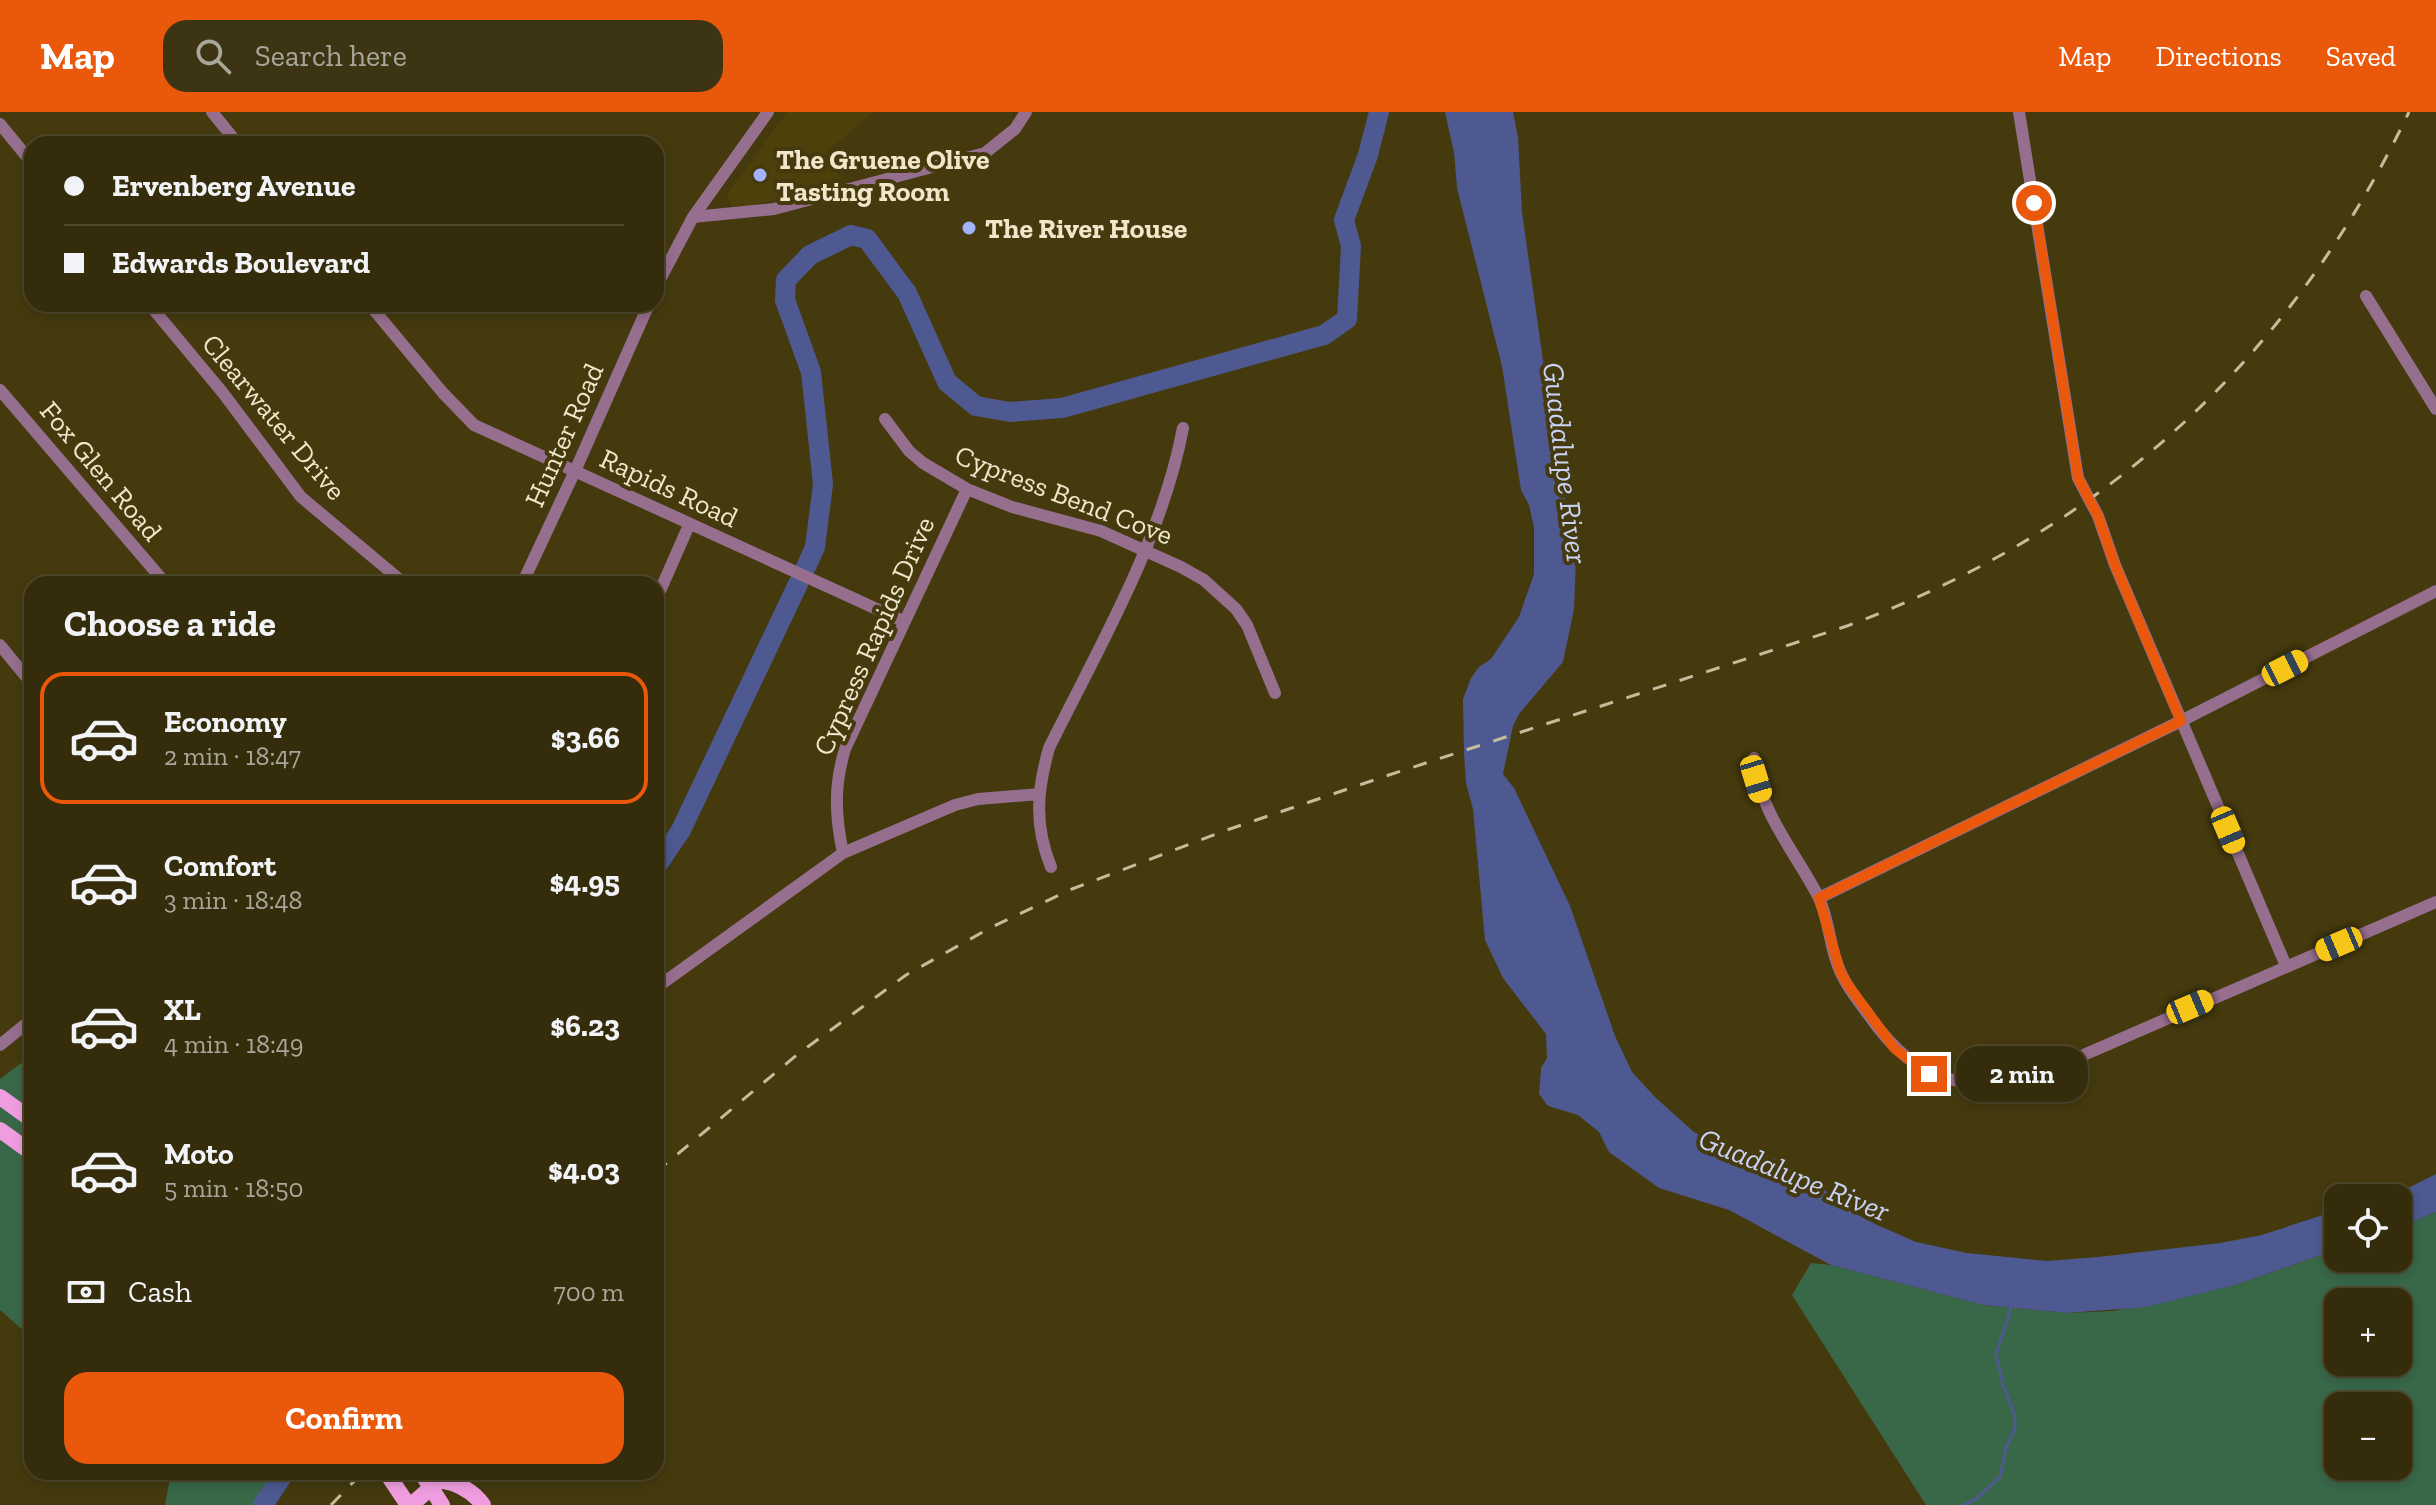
<!DOCTYPE html>
<meta charset="utf-8">
<style>
body{margin:0;font-family:"Zilla Slab",serif;background:#3c3413;color:#f1f3f6;height:100vh;display:flex;flex-direction:column;font-size:30px;white-space:nowrap}
*{box-sizing:border-box;margin:0}
p{font-size:26px;color:#a9a79c}
.icon{flex:none;width:44px;height:44px;fill:none;stroke:currentColor;stroke-width:2;stroke-linecap:round;stroke-linejoin:round}
.map{position:relative;flex:1;overflow:hidden}
.sheet{position:absolute;left:24px;top:464px;width:640px;height:904px;display:flex;flex-direction:column;background:#342c0a;border-radius:24px;box-shadow:0 4px 12px #0003,0 0 0 2px #4e482b}
.sheet>*{flex:none}
.banner{position:absolute;left:24px;top:24px;width:640px;height:176px;border-radius:24px;box-shadow:0 4px 12px #0003,0 0 0 2px #4e482b;display:grid;align-content:center;height:176px;padding:0 40px;background:#342c0a}
.controls{position:absolute;left:2324px;top:1072px;display:grid;gap:16px}
.controls a{display:grid;place-items:center;width:88px;height:88px;border-radius:16px;background:#342c0a;box-shadow:0 4px 12px #0003,0 0 0 2px #4e482b;font-size:40px}
.end{position:absolute;width:36px;height:36px;margin:-18px;border:10px solid #ea580c;background:#fff;box-shadow:0 0 0 4px #fff}
.from{border-radius:50%}
.bubble{position:absolute;height:56px;border-radius:24px;background:#342c0a;box-shadow:0 4px 12px #0003,0 0 0 2px #4e482b;font-size:26px;font-weight:700;line-height:56px;text-align:center}
.car{position:absolute;width:24px;height:48px;margin:-24px -12px;border-radius:10px;box-shadow:0 0 6px 2px #0007;background:linear-gradient(#f5c518 24%,#345 0 40%,#f5c518 0 76%,#345 0 86%,#f5c518 0)}
.banner b{display:flex;align-items:center;gap:28px;height:76px;font-size:30px}
.banner b+b{border-top:2px solid #4e482b}
.banner i{width:20px;height:20px;background:#f1f3f6}
ul{padding:0;list-style:none}
li{display:flex;align-items:center;gap:24px;height:132px;margin:0 16px 12px;padding:0 24px;border:4px solid transparent;border-radius:24px}
li div{flex:1}
li b{display:block;font-size:30px}
li em{font-style:normal;font-weight:700}
li.active{border-color:#ea580c}
li>.icon{width:72px;height:72px;stroke-width:1.5}
h2{padding:0 40px;font-size:36px;line-height:96px}
.pay{display:flex;align-items:center;gap:20px;height:88px;padding:0 40px;font-size:30px}
.pay p{margin-inline-start:auto}
.action{display:flex;gap:16px;margin-top:auto;padding:16px 40px}
.action a{flex:1;height:92px;border-radius:24px;background:#ea580c;color:#fff;font-size:32px;font-weight:700;line-height:92px;text-align:center}
header{display:flex;align-items:center;gap:48px;box-sizing:border-box;height:112px;padding:0 40px;background:#ea580c;color:#fff}
header strong{font-size:38px}
nav{display:flex;gap:44px;margin-inline-start:auto;font-size:28px}
.search{width:560px;height:72px;background:#3c3413;display:flex;align-items:center;gap:20px;box-sizing:border-box;padding:0 28px;border-radius:24px;color:#a9a79c;font-size:30px}
.map>svg:first-child{display:block}
.built{fill:#4d400a}
.green{fill:#396849;fill-rule:evenodd}
.water{fill:#4e5991}
.lines{fill:none;stroke-linecap:round;stroke-linejoin:round}
.stream{stroke:#4e5991;stroke-width:3}
.river{stroke:#4e5991;stroke-width:20}
.minor{stroke:#966e8e;stroke-width:12}
.major{stroke:#f09de0;stroke-width:16}
.rail{stroke:#c5bc9c;stroke-width:3;stroke-dasharray:14 14;stroke-linecap:butt}
.major-bridge{stroke:#f09de0;stroke-width:16}
.route{stroke:#ea580c;stroke-width:10}
.poi-dot{fill:#a2b2fd;stroke:#453a0e;stroke-width:3}
.labels{text-anchor:middle;dominant-baseline:central;stroke-width:8;stroke-linejoin:round;paint-order:stroke}
.poi-label{font-size:28px;font-weight:bold;fill:#f0e7cb;stroke:#453a0e;text-anchor:start}
.street-label{font-size:28px;fill:#f0e7cb;stroke:#453a0e}
.water-label{font-size:30px;font-style:italic;fill:#c9d2f5;stroke:#453a0e}
</style>
<header>
<strong>Map</strong>
<div class="search"><svg class="icon" aria-label="search" viewBox="0 0 24 24"><circle cx="10" cy="10" r="6"/><path d="M15 15l6 6"/></svg>Search here</div>
<nav><a>Map</a><a>Directions</a><a>Saved</a></nav>
</header>
<div class="map">
<svg width="2436" height="1393" viewBox="0 0 2436 1393">
<rect width="100%" height="100%" fill="#453a0e"/>
<!-- built -->
<path class="built" d="M787,0H873L827,40L842,69L748,95L732,94L726,84Z"/>
<!-- green -->
<path class="green" d="M32,943V1226L0,1198V967Z
M2436,1100V1393H1926L1792,1183L1811,1151L1831,1153L1983,1193L2067,1201L2113,1199L2235,1173L2338,1137V1146H2398V1116ZM2338,1190H2398V1250H2338ZM2338,1294H2398V1354H2338Z
M171,1360H289L274,1393H165Z"/>
<!-- water -->
<path class="water" d="M1445,0H1513L1518,25L1522,100L1556,341L1576,446L1574,497L1563,550L1519,602L1513,614L1503,662L1514,676L1570,794L1615,924L1632,960L1656,986L1695,1021L1775,1047L1796,1064L1822,1076L1847,1097L1875,1112L1916,1130L1967,1141L2047,1149L2098,1145L2220,1131L2262,1123L2338,1098V1137L2235,1173L2146,1195L2067,1201L1983,1193L1831,1153L1729,1098L1659,1076L1609,1040L1599,1020L1578,1003L1548,994L1539,982L1541,956L1547,946L1546,922L1503,866L1485,828L1473,697L1466,671L1464,641L1463,587L1471,566L1479,555L1491,547L1519,505L1534,462V416L1529,393L1521,378L1502,254L1457,76L1454,40Z
M2436,1062V1100L2398,1116V1086H2377L2406,1077Z"/>
<g class="lines">
<!-- stream -->
<path class="stream" d="M1963,1393L1976,1387L2000,1365L2006,1336L2015,1316V1304L2003,1273L1996,1242L2011,1196"/>
<!-- river -->
<path class="river" d="M806,455L815,435L823,372L811,260L785,188L786,168L810,143L851,123L867,127L907,181L947,270L976,294L1010,300L1062,296L1324,223L1347,207L1351,134L1344,108L1368,43L1379,0
M656,755L681,718L798,472
M263,1393L285,1360"/>
<!-- minor -->
<path class="minor" d="M212,0L238,32
M2019,0L2078,366L2098,404L2115,453L2286,854
M0,12L32,51
M693,105L774,97L985,41L1015,17L1026,0
M656,175L693,105L768,0
M2366,184L2436,297
M149,192L223,281L301,385L405,472
M369,192L443,281L474,313L903,509
M0,278L166,472
M885,307L909,339L923,351L967,377L1012,395L1101,419L1181,455L1204,468L1236,497L1247,513L1275,581
M522,472L575,359L649,192
M656,488L689,413
M0,533L32,572
M1754,646C1759,700 1794,738 1818,784C1830,808 1829,837 1841,861C1847,875 1858,889 1868,902C1919,975 1966,982 2049,958L2436,790
M843,741C835,704 834,673 845,637L967,377
M1051,755C1034,713 1037,679 1049,636C1100,533 1161,430 1183,316
M1819,786L2181,609L2436,479
M656,876L843,741L955,693L978,687L1040,682
M0,933L32,907"/>
<!-- major -->
<path class="major" d="M0,985L32,1008
M0,1018L32,1041
M386,1360L408,1393
M411,1393L440,1368C457,1371 473,1379 483,1393"/>
<!-- rail -->
<path class="rail" d="M656,1060L798,942L906,863L990,816L1072,777L1224,719L1386,664L1847,514C2105,418 2290,248 2409,0
M331,1393L363,1360"/>
<!-- major-bridge -->
<path class="major-bridge" d="M421,1360L442,1393"/>
</g>
<g class="lines">
<!-- route -->
<path class="route" d="M1929,962L1895,937L1848,873L1840,859L1819,786L2181,609L2115,453L2098,404L2078,366L2034,91"/>
</g>
<!-- markers -->
<g class="poi-dot">
<circle cx="760" cy="63" r="8"/>
<circle cx="969" cy="116" r="8"/>
</g>
<g class="labels">
<!-- poi labels -->
<g class="poi-label">
<text x="776" y="47">The Gruene Olive<tspan x="776" dy="32">Tasting Room</tspan></text>
<text x="985" y="116">The River House</text>
</g>
<!-- street labels -->
<g class="street-label">
<text transform="translate(274 305) rotate(50)">Clearwater Drive</text>
<text transform="translate(564 323) rotate(-66)">Hunter Road</text>
<text transform="translate(101 359) rotate(50)">Fox Glen Road</text>
<text transform="translate(669 376) rotate(25)">Rapids Road</text>
<text transform="translate(1064 383) rotate(21)">Cypress Bend Cove</text>
<text transform="translate(874 524) rotate(-66)">Cypress Rapids Drive</text>
</g>
<!-- water labels -->
<g class="water-label">
<text transform="translate(1565 351) rotate(83)">Guadalupe River</text>
<text transform="translate(1794 1063) rotate(22)">Guadalupe River</text>
</g>
</g>
</svg>
<div class="controls">
<a><svg class="icon" aria-label="locate" viewBox="0 0 24 24"><circle cx="12" cy="12" r="6"/><path d="M12 2v4M12 18v4M2 12h4M18 12h4"/></svg></a>
<a>+</a>
<a>−</a>
</div>
<i class="end from" style="left:2034px;top:91px"></i>
<i class="end" style="left:1929px;top:962px"></i>
<div class="bubble" style="left:1956px;top:934px;width:132px">2 min</div>
<i class="car" style="left:2285px;top:556px;rotate:63deg"></i>
<i class="car" style="left:1756px;top:667px;rotate:163deg"></i>
<i class="car" style="left:2228px;top:718px;rotate:157deg"></i>
<i class="car" style="left:2339px;top:832px;rotate:247deg"></i>
<i class="car" style="left:2190px;top:895px;rotate:67deg"></i>
<div class="banner">
<b><i class="from"></i>Ervenberg Avenue</b>
<b><i></i>Edwards Boulevard</b>
</div>
<section class="sheet">
<h2>Choose a ride</h2>
<ul>
<li class="active"><svg class="icon" aria-label="car" viewBox="0 0 24 24"><path d="M5 17H2v-5l4-1 3-4h7l3 4 3 1v5h-3M9 17h6M6 11h13"/><circle cx="7" cy="17" r="2"/><circle cx="17" cy="17" r="2"/></svg><div><b>Economy</b><p>2 min · 18:47</p></div><em>$3.66</em></li>
<li><svg class="icon" aria-label="car" viewBox="0 0 24 24"><path d="M5 17H2v-5l4-1 3-4h7l3 4 3 1v5h-3M9 17h6M6 11h13"/><circle cx="7" cy="17" r="2"/><circle cx="17" cy="17" r="2"/></svg><div><b>Comfort</b><p>3 min · 18:48</p></div><em>$4.95</em></li>
<li><svg class="icon" aria-label="car" viewBox="0 0 24 24"><path d="M5 17H2v-5l4-1 3-4h7l3 4 3 1v5h-3M9 17h6M6 11h13"/><circle cx="7" cy="17" r="2"/><circle cx="17" cy="17" r="2"/></svg><div><b>XL</b><p>4 min · 18:49</p></div><em>$6.23</em></li>
<li><svg class="icon" aria-label="car" viewBox="0 0 24 24"><path d="M5 17H2v-5l4-1 3-4h7l3 4 3 1v5h-3M9 17h6M6 11h13"/><circle cx="7" cy="17" r="2"/><circle cx="17" cy="17" r="2"/></svg><div><b>Moto</b><p>5 min · 18:50</p></div><em>$4.03</em></li>
</ul>
<div class="pay"><svg class="icon" aria-label="cash" viewBox="0 0 24 24"><path d="M3 7h18v10H3z"/><circle cx="12" cy="12" r="2"/></svg>Cash<p>700 m</p></div>
<div class="action"><a>Confirm</a></div>
</section>
</div>
